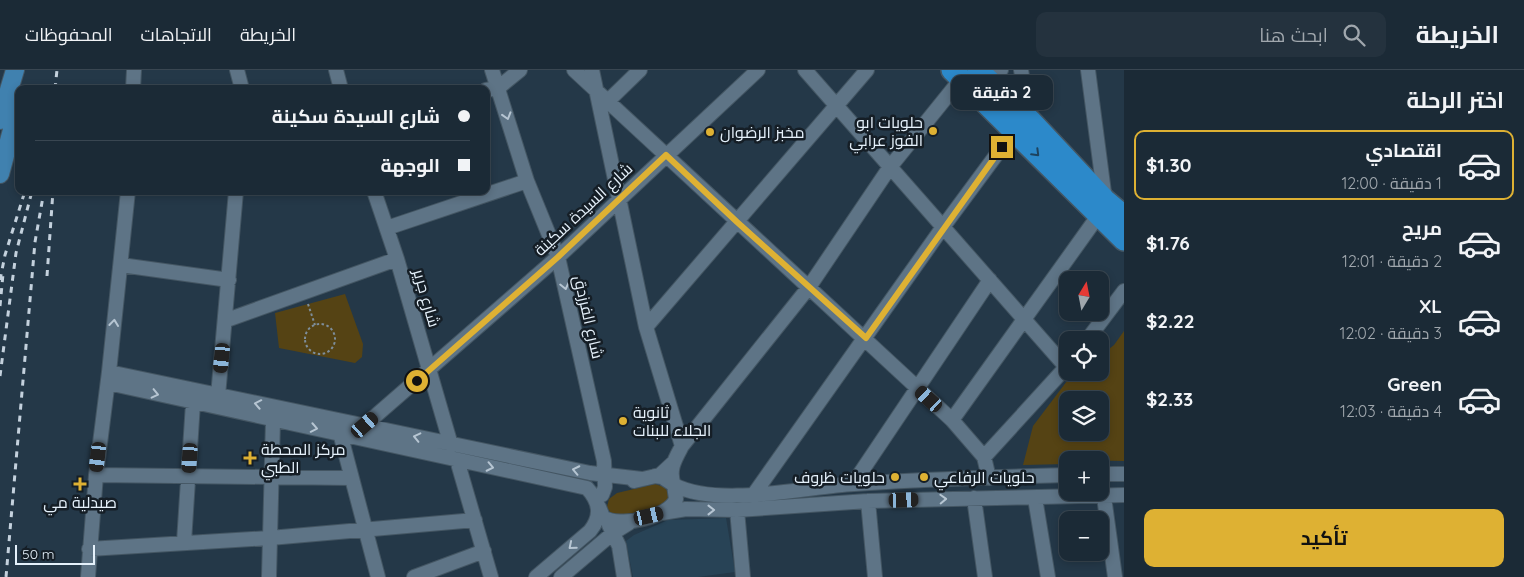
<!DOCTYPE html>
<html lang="ar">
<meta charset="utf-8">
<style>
body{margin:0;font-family:Quicksand,Cairo,sans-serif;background:#24323e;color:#f1f3f6;direction:rtl;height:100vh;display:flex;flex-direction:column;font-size:19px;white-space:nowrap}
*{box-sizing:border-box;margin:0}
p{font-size:16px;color:#a0a7ad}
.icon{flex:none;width:28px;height:28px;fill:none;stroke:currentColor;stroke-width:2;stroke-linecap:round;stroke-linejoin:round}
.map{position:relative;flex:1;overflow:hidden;direction:ltr}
.panel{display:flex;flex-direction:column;background:#1b2a36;width:400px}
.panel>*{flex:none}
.banner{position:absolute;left:15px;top:15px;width:475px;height:110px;border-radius:10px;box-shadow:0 2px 8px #0003,0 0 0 1px #394651;direction:rtl;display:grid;align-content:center;height:110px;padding:0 20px;background:#1b2a36}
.needle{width:32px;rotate:10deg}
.tools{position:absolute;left:1059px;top:201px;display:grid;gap:10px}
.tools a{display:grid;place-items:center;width:50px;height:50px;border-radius:10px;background:#1b2a36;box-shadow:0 2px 8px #0003,0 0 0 1px #394651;font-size:25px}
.scale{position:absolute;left:15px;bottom:12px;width:80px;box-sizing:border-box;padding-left:5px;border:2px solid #e5f1fb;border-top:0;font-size:14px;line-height:18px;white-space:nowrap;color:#e5f1fb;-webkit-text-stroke:4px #151e26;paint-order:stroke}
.end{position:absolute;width:22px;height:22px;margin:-11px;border:6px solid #deb133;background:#111;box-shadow:0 0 0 2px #111}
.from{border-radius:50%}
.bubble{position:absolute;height:35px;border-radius:10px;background:#1b2a36;box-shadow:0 2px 8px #0003,0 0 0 1px #394651;font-size:16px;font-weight:700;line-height:35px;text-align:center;direction:rtl}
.car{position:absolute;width:15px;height:30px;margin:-15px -8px;border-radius:6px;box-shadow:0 0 4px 1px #0007;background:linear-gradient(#222 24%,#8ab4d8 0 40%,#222 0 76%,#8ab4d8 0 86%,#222 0)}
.banner b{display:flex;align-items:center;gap:18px;height:48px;font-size:19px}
.banner b+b{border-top:1px solid #394651}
.banner i{width:12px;height:12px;background:#f1f3f6}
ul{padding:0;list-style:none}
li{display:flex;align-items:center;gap:15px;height:70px;margin:0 10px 8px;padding:0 10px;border:2px solid transparent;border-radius:10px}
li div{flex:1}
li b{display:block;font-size:19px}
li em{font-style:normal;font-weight:700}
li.on{border-color:#deb133}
li>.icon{width:45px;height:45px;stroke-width:1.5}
h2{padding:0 20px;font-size:22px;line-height:60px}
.primary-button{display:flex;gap:10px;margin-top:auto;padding:10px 20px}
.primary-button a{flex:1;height:58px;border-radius:10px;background:#deb133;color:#111;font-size:20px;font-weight:700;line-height:58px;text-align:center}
header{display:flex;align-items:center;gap:30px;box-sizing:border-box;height:70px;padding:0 25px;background:#1b2a36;border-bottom:1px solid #394651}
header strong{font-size:24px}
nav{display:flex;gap:28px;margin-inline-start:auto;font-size:18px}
.search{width:350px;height:45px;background:#24323e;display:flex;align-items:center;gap:12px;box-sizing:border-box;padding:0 18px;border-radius:10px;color:#a0a7ad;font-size:19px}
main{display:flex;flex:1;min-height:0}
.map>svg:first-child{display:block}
.built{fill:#284356}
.green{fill:#554314;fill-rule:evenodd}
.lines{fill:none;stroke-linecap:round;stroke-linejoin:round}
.minor-casing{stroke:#445663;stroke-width:16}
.major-casing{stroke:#445663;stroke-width:20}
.highway-casing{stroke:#445663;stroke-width:24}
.path{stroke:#7e8e9b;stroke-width:2;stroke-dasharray:2.5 2.5;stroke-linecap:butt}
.minor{stroke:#5e7486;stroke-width:14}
.major{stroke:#4081af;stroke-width:18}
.highway{stroke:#2c89ca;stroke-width:21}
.rail{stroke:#c4d1dd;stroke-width:3;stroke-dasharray:6 6;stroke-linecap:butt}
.oneway{stroke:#b6c5d2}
.oneway2{stroke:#1d435f}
.route{stroke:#deb133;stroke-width:6}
.poi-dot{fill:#deb133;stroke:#151e26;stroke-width:2}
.labels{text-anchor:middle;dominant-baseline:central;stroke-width:5;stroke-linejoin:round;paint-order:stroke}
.poi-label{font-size:16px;fill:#e5f1fb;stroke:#151e26;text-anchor:start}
.street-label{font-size:16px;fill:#e5f1fb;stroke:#151e26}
</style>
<header>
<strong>الخريطة</strong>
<div class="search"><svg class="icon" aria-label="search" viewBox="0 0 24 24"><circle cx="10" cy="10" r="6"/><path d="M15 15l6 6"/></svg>ابحث هنا</div>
<nav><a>الخريطة</a><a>الاتجاهات</a><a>المحفوظات</a></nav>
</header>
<main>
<section class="panel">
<h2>اختر الرحلة</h2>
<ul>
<li class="on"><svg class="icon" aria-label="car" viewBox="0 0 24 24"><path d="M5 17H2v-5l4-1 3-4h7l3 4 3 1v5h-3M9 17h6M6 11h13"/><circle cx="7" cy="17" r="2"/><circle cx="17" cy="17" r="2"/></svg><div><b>اقتصادي</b><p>1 دقيقة · 12:00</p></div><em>$1.30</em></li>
<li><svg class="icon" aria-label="car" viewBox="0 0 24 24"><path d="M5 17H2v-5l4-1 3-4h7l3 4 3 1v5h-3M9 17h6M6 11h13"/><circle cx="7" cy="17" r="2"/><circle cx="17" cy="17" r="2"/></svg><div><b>مريح</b><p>2 دقيقة · 12:01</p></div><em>$1.76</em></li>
<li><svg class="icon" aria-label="car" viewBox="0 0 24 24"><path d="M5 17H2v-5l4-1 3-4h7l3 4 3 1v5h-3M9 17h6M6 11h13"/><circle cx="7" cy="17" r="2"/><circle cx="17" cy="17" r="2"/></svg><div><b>XL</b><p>3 دقيقة · 12:02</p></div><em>$2.22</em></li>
<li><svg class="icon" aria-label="car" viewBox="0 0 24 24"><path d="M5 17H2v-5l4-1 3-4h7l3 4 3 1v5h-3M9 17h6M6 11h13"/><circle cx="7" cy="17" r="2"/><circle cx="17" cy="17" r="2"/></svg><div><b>Green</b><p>4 دقيقة · 12:03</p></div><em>$2.33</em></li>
</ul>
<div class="primary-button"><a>تأكيد</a></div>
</section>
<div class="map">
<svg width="1124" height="507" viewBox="0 0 1124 507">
<rect width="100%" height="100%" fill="#243848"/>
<!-- built -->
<path class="built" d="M726,448L735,502L698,507H633L626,471L634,465L668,450Z"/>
<!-- green -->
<path class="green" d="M345,224L363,274L362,287L355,293L279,278L275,243Z
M1124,261V391L1068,390L1067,394L1023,395L1033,356L1067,311L1078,303L1100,302V286L1114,275ZM1068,330H1100V362H1068Z
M655,414L664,417L669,423L667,431C660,437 626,446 616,445C611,444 609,441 607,437L609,429L617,423Z"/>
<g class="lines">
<!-- minor casing -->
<g class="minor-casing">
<path id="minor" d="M237,0L242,19
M336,0L341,19
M492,0L527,111L558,187L604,391L605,417L602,425
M574,0L952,350L984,387L989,408
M592,0L646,257L682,376
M805,0L1066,297
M1021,0L1030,50
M1088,0L1105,130
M984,6L1001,0
M961,9L890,97L809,217L682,376C675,389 668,400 674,415C719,438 804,417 854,414C925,409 996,407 1068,405
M133,19L134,0
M486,20L498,18L520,0
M607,32L640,0
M374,121L397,189L451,375
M387,158L527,111
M121,195L229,210
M227,250L397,189
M646,257L867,0
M1087,270L1124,221
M109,302L590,403L642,409
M108,313L587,418C600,432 602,446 590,461L536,507
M218,326L236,121
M952,350L1098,146
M365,355L558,187L758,0
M340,363L378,507
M984,387L1068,295
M457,390L491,507
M1100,404H1124
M96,405L351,408
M634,411L660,405L674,392
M853,414L990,210
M754,424L943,157L1014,61
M1104,427L1115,507
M974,428L985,507
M1035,428L1048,507
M868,431L875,507
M599,437L603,447C619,458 669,448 676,429L674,415L662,407L655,406
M737,440L743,507
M662,443L686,439L737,440L868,431L1124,425
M609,455L619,476L624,507
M184,472L193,333
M89,479L270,468L475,450
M88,507L96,405L109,302L128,121
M269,507L273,350
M414,507L484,481
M561,507L613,463L629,453"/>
</g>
<!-- major casing -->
<g class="major-casing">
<path id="major" d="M0,50L15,0
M0,104L19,34"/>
</g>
<!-- highway casing -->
<g class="highway-casing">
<path id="highway" d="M952,0L1124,170
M978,0L1030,50L1105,130L1124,146"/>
</g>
<!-- path -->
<path class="path" d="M308,234L315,255
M305 269a15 15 0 1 1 30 0a15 15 0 1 1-30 0Z"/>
<!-- minor -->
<use href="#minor" class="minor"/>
<!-- major -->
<use href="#major" class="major"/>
<!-- highway -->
<use href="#highway" class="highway"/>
<!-- rail -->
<path class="rail" d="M55,19L57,0
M47,206L53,121
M0,210L5,185L25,121
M0,236L3,204
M0,306L16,183L32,121
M6,507L35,172L44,121"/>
</g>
<!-- one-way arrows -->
<defs><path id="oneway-chevron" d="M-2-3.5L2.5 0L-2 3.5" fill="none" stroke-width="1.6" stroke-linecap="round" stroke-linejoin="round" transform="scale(1.25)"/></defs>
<g class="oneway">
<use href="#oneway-chevron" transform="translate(507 46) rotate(73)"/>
<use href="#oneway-chevron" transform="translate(565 216) rotate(77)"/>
<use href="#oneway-chevron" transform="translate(114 253) rotate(-84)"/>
<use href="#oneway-chevron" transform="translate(155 324) rotate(13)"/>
<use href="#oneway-chevron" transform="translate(258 334) rotate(-169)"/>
<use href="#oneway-chevron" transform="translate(314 358) rotate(11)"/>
<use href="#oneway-chevron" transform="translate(417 367) rotate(-167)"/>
<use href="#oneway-chevron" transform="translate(490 397) rotate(12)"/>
<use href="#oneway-chevron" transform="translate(576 400) rotate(-168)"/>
<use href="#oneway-chevron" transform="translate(943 429) rotate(-2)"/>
<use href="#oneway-chevron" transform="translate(711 440)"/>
<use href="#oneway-chevron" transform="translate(572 476) rotate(140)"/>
</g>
<use class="oneway2" href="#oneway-chevron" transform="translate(1036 83) rotate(45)"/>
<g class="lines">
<!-- route -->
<path class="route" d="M417,311L558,187L666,85L737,152L866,268L1002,77"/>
</g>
<!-- markers -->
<g class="poi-dot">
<circle cx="933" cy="61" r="5"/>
<circle cx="710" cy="62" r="5"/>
<circle cx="623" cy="351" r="5"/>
<path d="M247.5 380.5h5v5h5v5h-5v5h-5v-5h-5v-5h5z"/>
<circle cx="895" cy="407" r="5"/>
<circle cx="924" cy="407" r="5"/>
<path d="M77.5 406.5h5v5h5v5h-5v5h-5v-5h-5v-5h5z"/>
</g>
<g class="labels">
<!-- poi labels -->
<g class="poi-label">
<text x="923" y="52" text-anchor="end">حلويات ابو<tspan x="923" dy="18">الفوز عرابي</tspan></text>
<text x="720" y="62">مخبز الرضوان</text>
<text x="633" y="342">ثانوية<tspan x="633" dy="18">الجلاء للبنات</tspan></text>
<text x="261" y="379">مركز المحطة<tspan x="261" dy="18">الطبي</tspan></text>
<text x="885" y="407" text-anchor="end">حلويات ظروف</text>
<text x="934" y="407">حلويات الرفاعي</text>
<text x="80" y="432" text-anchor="middle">صيدلية مي</text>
</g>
<!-- street labels -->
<g class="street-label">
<text transform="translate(583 139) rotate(-43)">شارع السيدة سكينة</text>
<text transform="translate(427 228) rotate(74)">شارع جرير</text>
<text transform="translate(589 247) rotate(77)">شارع الفرزدق</text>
</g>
</g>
</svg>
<div class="tools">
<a><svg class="needle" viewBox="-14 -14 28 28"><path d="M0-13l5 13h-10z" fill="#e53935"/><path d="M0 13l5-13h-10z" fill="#a0a7ad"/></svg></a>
<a><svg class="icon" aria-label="locate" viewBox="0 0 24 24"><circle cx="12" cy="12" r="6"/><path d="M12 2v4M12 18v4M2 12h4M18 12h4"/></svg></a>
<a><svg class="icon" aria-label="layers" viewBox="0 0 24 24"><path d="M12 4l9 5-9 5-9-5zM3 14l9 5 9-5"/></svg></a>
<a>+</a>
<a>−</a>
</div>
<div class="scale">50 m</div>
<i class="end from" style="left:417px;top:311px"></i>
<i class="end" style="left:1002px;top:77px"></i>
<div class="bubble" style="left:951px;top:5px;width:102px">2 دقيقة</div>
<i class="car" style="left:222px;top:288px;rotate:186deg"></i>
<i class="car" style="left:929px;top:329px;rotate:312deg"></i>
<i class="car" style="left:365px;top:355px;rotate:49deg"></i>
<i class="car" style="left:98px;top:387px;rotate:187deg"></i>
<i class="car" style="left:190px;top:388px;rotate:184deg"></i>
<i class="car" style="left:904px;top:430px;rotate:88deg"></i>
<i class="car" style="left:649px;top:446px;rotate:77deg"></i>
<div class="banner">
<b><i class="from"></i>شارع السيدة سكينة</b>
<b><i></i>الوجهة</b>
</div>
</div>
</main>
